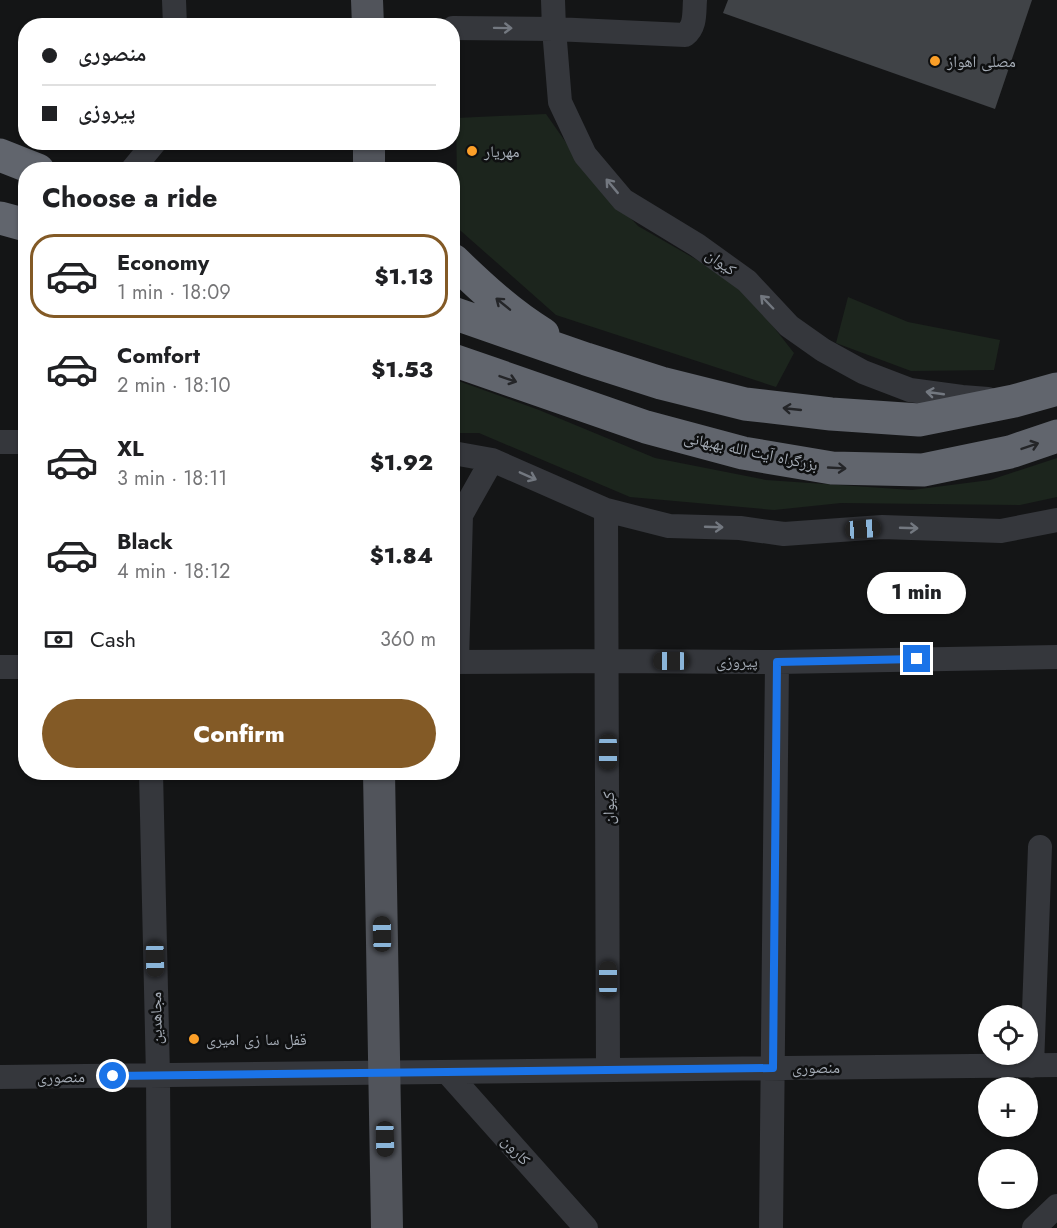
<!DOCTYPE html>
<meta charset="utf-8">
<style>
body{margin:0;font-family:Jost,"Noto Naskh Arabic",sans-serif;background:#f6f6f6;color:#202124;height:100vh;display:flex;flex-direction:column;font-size:22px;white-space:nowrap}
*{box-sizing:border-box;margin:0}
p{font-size:20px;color:#757577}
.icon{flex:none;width:33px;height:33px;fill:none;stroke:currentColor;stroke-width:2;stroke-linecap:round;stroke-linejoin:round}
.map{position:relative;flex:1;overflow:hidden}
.sheet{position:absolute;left:18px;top:162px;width:442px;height:618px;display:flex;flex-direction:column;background:#fff;border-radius:24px;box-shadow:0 2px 4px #0004}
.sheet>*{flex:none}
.guide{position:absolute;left:18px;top:18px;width:442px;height:132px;border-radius:24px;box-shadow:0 2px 4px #0004;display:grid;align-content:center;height:132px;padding:0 24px;background:#fff}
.fabs{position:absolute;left:978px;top:1005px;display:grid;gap:12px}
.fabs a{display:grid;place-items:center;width:60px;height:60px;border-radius:50%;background:#fff;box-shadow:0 2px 4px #0004;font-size:30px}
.end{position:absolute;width:27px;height:27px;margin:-14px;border:8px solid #1a73e8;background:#fff;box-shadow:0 0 0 3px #fff}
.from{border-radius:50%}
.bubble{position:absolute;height:42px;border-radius:21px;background:#fff;box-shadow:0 2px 4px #0004;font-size:20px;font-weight:800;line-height:42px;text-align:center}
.car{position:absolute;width:18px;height:36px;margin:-18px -9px;border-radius:8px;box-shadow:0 0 4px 2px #0007;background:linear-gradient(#222 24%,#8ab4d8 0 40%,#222 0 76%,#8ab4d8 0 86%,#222 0)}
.guide b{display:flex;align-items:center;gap:21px;height:57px;font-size:22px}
.guide b+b{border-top:2px solid #e0e0e0}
.guide i{width:15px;height:15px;background:#202124}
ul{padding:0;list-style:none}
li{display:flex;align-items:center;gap:18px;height:84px;margin:0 12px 9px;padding:0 12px;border:3px solid transparent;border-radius:24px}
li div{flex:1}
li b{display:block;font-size:22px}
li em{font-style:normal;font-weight:800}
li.active{border-color:#835a26}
li>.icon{width:54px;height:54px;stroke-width:1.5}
h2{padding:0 24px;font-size:27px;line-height:72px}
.pay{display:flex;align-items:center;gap:15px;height:66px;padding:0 24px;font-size:22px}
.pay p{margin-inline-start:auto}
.primary-button{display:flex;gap:12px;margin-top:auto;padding:12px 24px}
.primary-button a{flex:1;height:69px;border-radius:36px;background:#835a26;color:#fff;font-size:24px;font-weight:800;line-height:69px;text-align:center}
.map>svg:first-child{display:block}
.green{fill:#1c251d}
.building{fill:#404347}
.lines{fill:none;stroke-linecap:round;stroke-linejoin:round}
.minor{stroke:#35373c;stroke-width:24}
.major{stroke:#51545b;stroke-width:32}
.highway{stroke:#61656d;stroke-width:33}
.oneway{stroke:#737880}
.oneway2{stroke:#242528}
.route{stroke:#1a73e8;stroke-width:8}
.poi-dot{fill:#fb9f28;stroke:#0f1011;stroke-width:2}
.labels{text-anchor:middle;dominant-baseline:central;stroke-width:5;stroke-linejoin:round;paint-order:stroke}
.poi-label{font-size:16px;fill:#a6adb7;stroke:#0f1011;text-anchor:start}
.street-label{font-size:16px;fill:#a6adb7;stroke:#0f1011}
</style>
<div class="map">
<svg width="1057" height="1228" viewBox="0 0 1057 1228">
<rect width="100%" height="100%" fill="#141516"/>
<!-- green -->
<path class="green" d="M546,114L586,171L638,226L737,283L757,306L794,353L776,387L556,315L453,224V179L457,178L456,118Z
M848,297L908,322L1000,340L994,370L911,371L836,343Z
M453,379L539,410L655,458L766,480L912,490L990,480L1057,458V497L1020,505L841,503L774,510L630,497L479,433H453Z"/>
<!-- building -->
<path class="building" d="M728,0H1032L995,109L723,13Z"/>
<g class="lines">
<!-- minor -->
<path class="minor" d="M174,0L175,26
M553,0L554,29L560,102L585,155L623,200L697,245L747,281L789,326L823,350L863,372L910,390L962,397L988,399
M453,28L554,29L685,35C696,27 694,12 695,0
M132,170L155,142
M0,442H26
M453,453L492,460L606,510L669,526L740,528L784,534L882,527L1001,531L1057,520
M606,510L608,1070
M453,662L607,661L777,662L1057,657
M457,662L461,515L492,460
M0,667H26
M151,772L158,1076L159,1228
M1032,1066L1040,847
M447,1072L586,1228
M0,1077L1057,1065
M771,1228L777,662
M1034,1228L1057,1206"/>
<!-- major -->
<path class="major" d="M367,0L368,26
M369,142V170
M379,772L387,1228"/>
<!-- highway -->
<path class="highway" d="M0,155L38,170
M0,218L26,225
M453,260C481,287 510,314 543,334
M453,313L586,359L661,383L745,404L831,414L919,420L1014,401L1057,389
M453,360L646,427L743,453L832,468L923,470L1010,452L1057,436"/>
</g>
<!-- one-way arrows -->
<defs><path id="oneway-shaft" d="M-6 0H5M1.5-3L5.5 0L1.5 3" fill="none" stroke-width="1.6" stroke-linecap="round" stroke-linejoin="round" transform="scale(1.5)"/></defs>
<g class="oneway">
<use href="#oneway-shaft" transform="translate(503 28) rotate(1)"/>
<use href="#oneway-shaft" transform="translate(612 186) rotate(-130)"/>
<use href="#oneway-shaft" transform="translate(767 302) rotate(-134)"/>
<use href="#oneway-shaft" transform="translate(935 393) rotate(-172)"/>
<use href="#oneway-shaft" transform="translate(528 476) rotate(24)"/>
<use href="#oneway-shaft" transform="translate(714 527) rotate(2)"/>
<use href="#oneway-shaft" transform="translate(909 528) rotate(2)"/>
</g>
<g class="oneway2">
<use href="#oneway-shaft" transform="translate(503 304) rotate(-141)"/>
<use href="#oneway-shaft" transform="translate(508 379) rotate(19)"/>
<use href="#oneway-shaft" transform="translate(792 409) rotate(-174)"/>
<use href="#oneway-shaft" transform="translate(1030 446) rotate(-19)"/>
<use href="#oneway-shaft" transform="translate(837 468) rotate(3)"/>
</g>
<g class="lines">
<!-- route -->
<path class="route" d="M113,1076L773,1068L777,662L917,659"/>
</g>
<!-- markers -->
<g class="poi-dot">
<circle cx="935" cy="61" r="6"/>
<circle cx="472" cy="151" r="6"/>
<circle cx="194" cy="1039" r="6"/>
</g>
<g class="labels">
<!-- poi labels -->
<g class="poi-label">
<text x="947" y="61">مصلی اهواز</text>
<text x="484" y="151">مهریار</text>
<text x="206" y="1039">قفل سا زی امیری</text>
</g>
<!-- street labels -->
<g class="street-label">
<text transform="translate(721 262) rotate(36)">کیوان</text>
<text transform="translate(751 451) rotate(12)">بزرگراه آیت الله بهبهانی</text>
<text x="737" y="661">پیروزی</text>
<text transform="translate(608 808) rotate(-90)">کیوان</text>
<text transform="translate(156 1018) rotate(-91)">مجاهدین</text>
<text x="816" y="1067">منصوری</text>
<text transform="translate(61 1077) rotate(-1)">منصوری</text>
<text transform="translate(516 1150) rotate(48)">کارون</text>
</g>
</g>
</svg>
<div class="fabs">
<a><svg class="icon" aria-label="locate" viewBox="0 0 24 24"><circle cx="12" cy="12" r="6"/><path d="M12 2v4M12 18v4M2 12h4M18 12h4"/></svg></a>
<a>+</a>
<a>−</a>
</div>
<i class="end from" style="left:113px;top:1076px"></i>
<i class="end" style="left:917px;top:659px"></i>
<div class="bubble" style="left:867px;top:572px;width:99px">1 min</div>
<i class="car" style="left:863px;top:529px;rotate:86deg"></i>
<i class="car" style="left:671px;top:661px;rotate:270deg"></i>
<i class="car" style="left:608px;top:752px;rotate:180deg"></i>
<i class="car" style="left:382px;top:934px;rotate:359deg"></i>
<i class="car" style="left:155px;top:959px;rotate:179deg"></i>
<i class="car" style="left:608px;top:979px;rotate:0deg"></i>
<i class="car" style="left:385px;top:1139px;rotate:179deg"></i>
<div class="guide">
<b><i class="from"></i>منصوری</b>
<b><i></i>پیروزی</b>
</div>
<section class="sheet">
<h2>Choose a ride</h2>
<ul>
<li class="active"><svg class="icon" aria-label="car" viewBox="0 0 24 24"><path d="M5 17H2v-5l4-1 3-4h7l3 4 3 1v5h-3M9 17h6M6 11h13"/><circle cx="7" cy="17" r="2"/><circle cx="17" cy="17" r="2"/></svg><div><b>Economy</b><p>1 min · 18:09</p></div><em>$1.13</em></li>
<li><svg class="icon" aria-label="car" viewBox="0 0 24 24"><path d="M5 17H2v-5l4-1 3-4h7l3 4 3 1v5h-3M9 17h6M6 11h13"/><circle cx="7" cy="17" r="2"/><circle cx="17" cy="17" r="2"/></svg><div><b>Comfort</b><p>2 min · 18:10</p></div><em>$1.53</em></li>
<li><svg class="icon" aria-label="car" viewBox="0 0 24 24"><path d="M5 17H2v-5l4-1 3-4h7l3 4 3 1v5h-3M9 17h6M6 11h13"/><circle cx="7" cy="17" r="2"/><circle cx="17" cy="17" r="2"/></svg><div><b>XL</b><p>3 min · 18:11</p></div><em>$1.92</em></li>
<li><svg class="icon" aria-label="car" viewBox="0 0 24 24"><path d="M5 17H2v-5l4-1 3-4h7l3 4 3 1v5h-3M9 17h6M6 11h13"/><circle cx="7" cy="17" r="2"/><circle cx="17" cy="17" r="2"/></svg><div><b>Black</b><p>4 min · 18:12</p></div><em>$1.84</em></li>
</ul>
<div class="pay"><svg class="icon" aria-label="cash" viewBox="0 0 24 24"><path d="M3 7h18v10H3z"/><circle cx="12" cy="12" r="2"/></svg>Cash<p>360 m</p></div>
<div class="primary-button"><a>Confirm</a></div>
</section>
</div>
